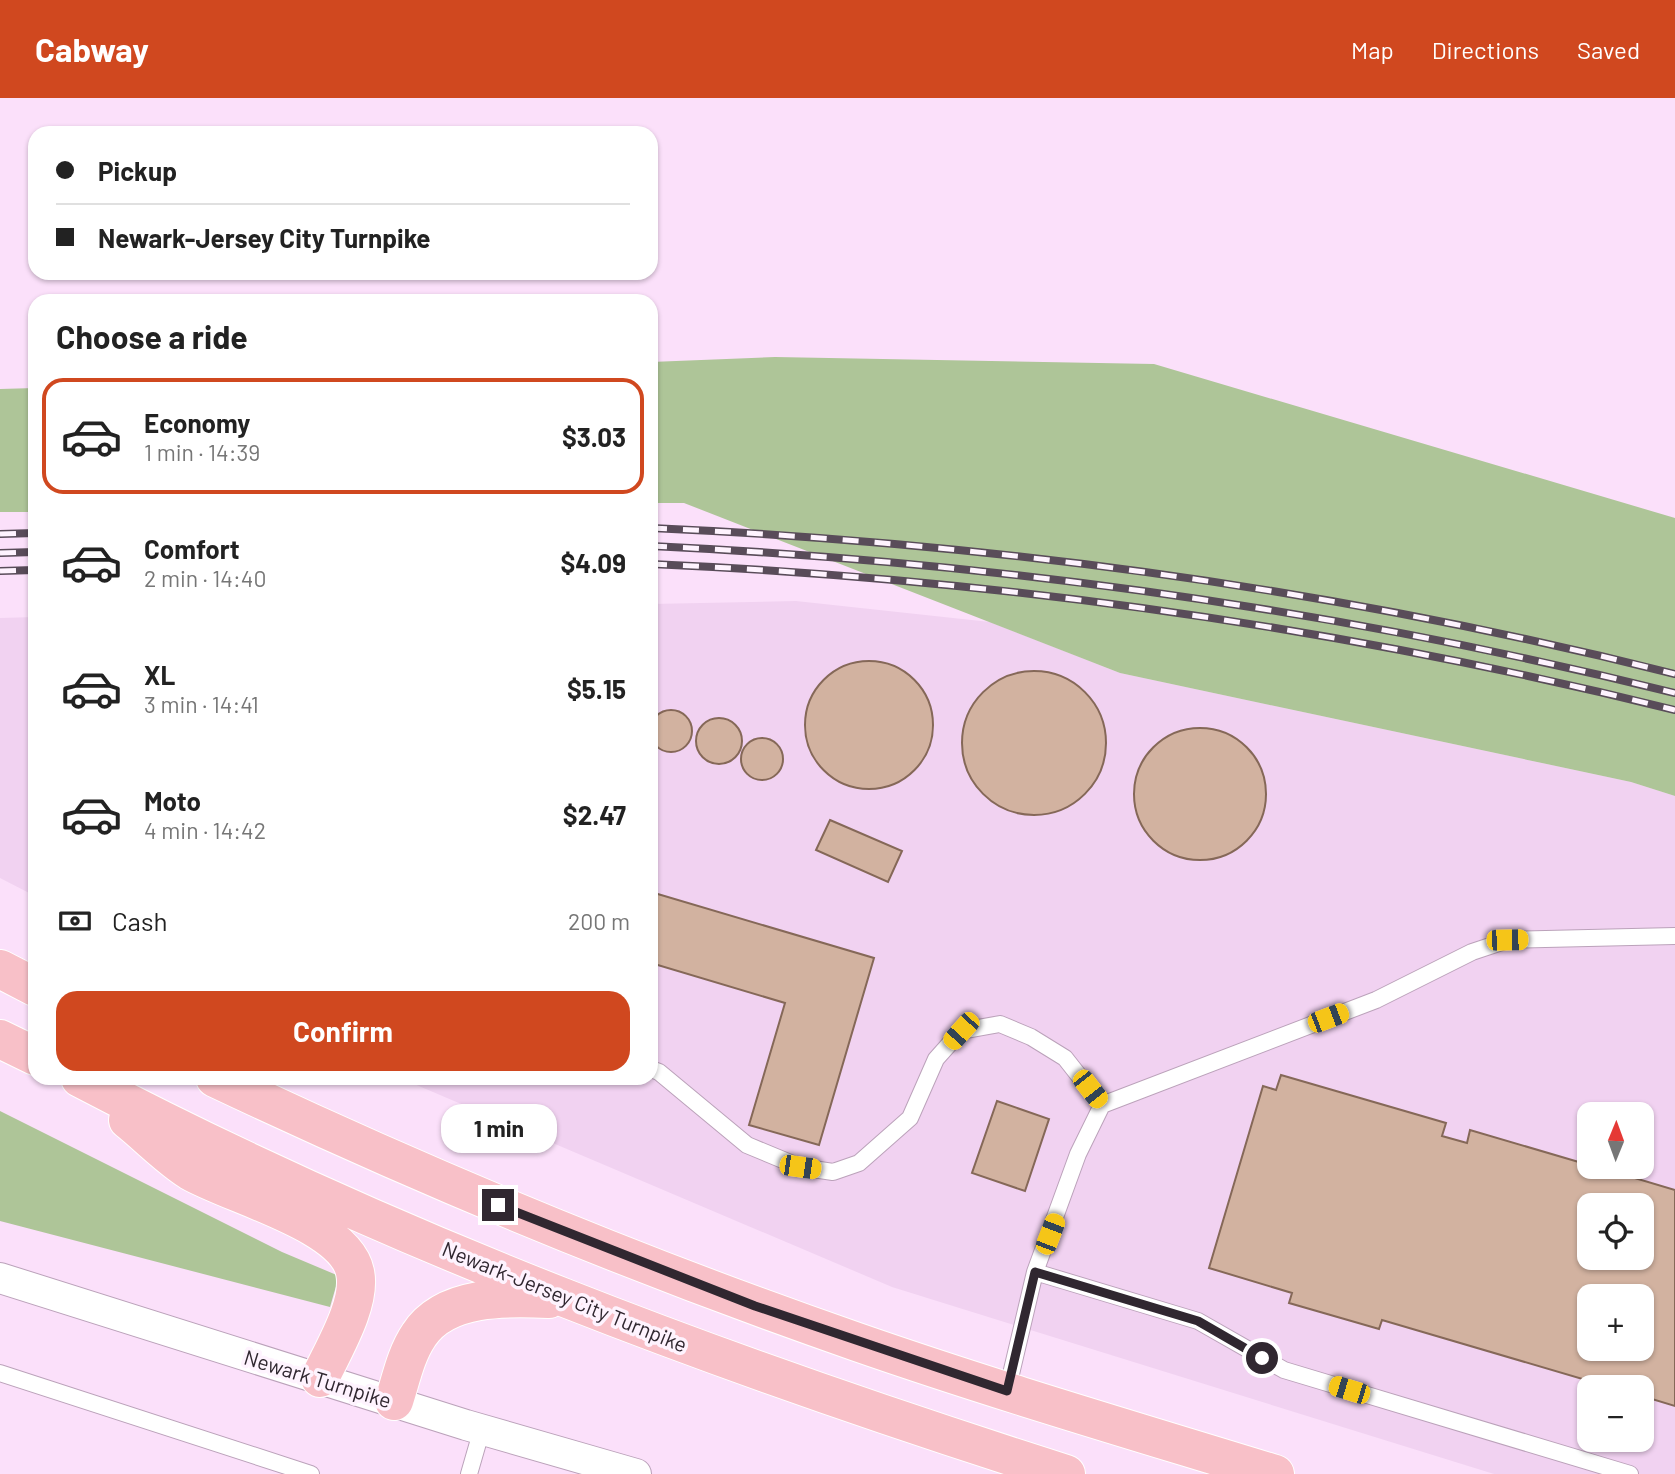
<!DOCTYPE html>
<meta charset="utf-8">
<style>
body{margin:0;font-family:Barlow,sans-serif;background:#f2f2f2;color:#222;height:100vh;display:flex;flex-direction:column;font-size:26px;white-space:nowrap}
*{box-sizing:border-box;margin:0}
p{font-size:23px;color:#767676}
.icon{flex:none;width:38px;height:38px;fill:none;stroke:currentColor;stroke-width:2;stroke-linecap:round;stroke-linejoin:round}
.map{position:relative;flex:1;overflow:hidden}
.panel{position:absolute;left:28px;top:196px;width:630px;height:791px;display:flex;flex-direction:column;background:#fff;border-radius:21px;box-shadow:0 2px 5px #0004}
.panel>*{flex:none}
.guide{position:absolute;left:28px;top:28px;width:630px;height:154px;border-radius:21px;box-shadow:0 2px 5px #0004;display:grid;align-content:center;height:154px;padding:0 28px;background:#fff}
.needle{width:46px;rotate:1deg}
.controls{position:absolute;left:1577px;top:1004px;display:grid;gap:14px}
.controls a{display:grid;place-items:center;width:77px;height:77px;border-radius:14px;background:#fff;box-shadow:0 2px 5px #0004;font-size:35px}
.end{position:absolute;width:32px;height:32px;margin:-16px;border:9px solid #302730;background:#fff;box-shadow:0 0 0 4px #fff}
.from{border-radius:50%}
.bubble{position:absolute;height:49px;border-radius:21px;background:#fff;box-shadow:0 2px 5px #0004;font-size:23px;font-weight:700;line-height:49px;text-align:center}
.car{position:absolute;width:21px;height:42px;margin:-21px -10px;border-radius:9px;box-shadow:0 0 5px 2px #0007;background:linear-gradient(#f5c518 24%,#345 0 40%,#f5c518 0 76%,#345 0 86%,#f5c518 0)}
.guide b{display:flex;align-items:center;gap:24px;height:66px;font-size:26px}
.guide b+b{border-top:2px solid #e0e0e0}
.guide i{width:18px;height:18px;background:#222}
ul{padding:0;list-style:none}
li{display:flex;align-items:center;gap:21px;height:116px;margin:0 14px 10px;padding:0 14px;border:4px solid transparent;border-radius:21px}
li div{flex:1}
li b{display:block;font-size:26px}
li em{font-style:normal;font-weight:700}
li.selected{border-color:#d0481f}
li>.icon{width:63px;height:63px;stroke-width:1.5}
h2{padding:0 28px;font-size:32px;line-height:84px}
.pay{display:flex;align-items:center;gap:18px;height:77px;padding:0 28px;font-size:26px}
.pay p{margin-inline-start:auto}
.primary-button{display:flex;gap:14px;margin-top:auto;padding:14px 28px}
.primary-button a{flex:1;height:80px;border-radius:21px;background:#d0481f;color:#fff;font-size:28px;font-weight:700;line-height:80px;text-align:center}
header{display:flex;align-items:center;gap:42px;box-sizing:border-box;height:98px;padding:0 35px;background:#d0481f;color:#fff}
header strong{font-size:33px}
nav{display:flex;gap:38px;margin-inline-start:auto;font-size:24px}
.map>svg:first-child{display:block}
.built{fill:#f1d2f1;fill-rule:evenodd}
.green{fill:#aec598}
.building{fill:#d2b2a0;stroke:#856858;stroke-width:2;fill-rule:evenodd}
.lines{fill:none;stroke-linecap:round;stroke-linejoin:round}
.service-casing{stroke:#bba2ba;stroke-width:18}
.minor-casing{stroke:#bba2ba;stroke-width:32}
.motorway-casing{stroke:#fff;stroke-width:40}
.service{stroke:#fff;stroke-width:16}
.minor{stroke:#fff;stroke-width:30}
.motorway{stroke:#f8c0c8;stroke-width:38}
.rail-casing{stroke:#594c59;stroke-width:8}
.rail{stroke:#fef3fe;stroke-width:5;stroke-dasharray:16;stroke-linecap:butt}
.route{stroke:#302730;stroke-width:9}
.labels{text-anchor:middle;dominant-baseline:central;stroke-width:7;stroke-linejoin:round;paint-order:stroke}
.street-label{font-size:21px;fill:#302730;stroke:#fef3fe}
</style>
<header>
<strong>Cabway</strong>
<nav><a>Map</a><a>Directions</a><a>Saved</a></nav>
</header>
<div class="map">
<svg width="1675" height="1376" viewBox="0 0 1675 1376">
<rect width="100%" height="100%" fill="#fbe0fa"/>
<!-- built -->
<path class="built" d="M796,503L990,524L1120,575L1631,684L1675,698V1376H1494L892,1189L400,980H651V506ZM1589,1017H1642V1069H1589ZM1589,1108H1642V1160H1589ZM1589,1199H1642V1251H1589ZM1589,1290H1642V1342H1589Z
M35,519V798L0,780V520Z"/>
<!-- green -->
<path class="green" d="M775,259L1154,266L1675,420V698L1631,684L1120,575L684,405H651V264Z
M35,290V414H0V291Z
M0,1013L282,1154L339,1178L330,1209L0,1123Z"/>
<!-- building -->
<path class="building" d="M805 627a64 64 0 1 1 128 0a64 64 0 1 1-128 0Z
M962 645a72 72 0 1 1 144 0a72 72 0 1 1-144 0Z
M650 633a21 21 0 1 1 42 0a21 21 0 1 1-42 0Z
M696 643a23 23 0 1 1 46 0a23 23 0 1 1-46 0Z
M1134 696a66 66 0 1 1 132 0a66 66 0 1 1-132 0Z
M741 661a21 21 0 1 1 42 0a21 21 0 1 1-42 0Z
M830,722L902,753L888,784L816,752Z
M651,794L874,860L819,1047L749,1027L785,905L651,865Z
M1281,977L1446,1025L1442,1038L1467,1045L1470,1032L1589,1067V1069H1598L1675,1092V1308L1642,1298V1290H1613L1382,1222L1379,1231L1289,1205L1292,1195L1209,1170L1263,988L1276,992ZM1589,1108H1642V1160H1589ZM1589,1199H1642V1251H1589Z
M997,1003L1049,1021L1025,1093L972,1075Z"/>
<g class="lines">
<!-- service casing -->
<g class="service-casing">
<path id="service" d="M651,971L659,974L747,1047L800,1069L833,1074L859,1065L910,1020L936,961L961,933L1000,926L1031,939L1065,960L1102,1007
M1035,1174L1198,1223L1284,1272L1630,1376
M0,1275L311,1376
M1007,1293L1035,1174L1078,1056L1102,1007L1376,902L1472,854L1508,842L1675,838
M469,1376L482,1331"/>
</g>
<!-- minor casing -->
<g class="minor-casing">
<path id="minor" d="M0,1180L466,1327L636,1376"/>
</g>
<!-- motorway casing -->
<g class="motorway-casing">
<path id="motorway" d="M0,871L35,889
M0,941L35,958
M80,980C394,1145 729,1269 1066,1376
M215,980C424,1079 638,1168 857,1244C995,1292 1135,1333 1275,1376
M128,1022C148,1038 168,1059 190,1073C231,1097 345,1125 355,1174C362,1205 333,1252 320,1280
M394,1303C401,1281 406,1256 419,1237C445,1197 507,1199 549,1201"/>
</g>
<!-- service -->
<use href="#service" class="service"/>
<!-- minor -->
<use href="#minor" class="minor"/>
<!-- motorway -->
<use href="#motorway" class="motorway"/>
<!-- rail casing -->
<g class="rail-casing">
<path id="rail" d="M651,430C995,445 1341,492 1675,576
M0,436L35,435
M651,448C996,464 1340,512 1675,595
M0,455L35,454
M651,466C996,481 1340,529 1675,612
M0,473L35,472"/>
</g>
<!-- rail -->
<use href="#rail" class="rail"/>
</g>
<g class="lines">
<!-- route -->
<path class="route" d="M498,1107L755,1208L1007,1293L1035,1174L1198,1223L1262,1260"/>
</g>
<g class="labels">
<!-- street labels -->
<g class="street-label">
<text transform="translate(565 1198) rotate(22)">Newark-Jersey City Turnpike</text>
<text transform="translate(318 1280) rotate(17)">Newark Turnpike</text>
</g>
</g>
</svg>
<div class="controls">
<a><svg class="needle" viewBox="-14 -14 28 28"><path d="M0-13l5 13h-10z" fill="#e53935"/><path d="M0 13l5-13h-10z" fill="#767676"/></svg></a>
<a><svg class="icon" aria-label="locate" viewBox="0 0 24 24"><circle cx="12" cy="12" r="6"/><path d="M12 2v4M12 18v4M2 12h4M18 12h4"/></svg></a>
<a>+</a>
<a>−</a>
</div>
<i class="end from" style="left:1262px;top:1260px"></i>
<i class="end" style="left:498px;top:1107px"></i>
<div class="bubble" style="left:441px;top:1006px;width:116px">1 min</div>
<i class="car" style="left:1507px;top:842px;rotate:89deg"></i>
<i class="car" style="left:1328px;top:920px;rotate:69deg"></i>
<i class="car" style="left:961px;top:933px;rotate:222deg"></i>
<i class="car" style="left:1090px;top:991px;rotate:142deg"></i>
<i class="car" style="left:800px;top:1069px;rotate:98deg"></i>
<i class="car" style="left:1050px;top:1136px;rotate:21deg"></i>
<i class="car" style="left:1349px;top:1292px;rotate:287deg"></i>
<div class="guide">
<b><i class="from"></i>Pickup</b>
<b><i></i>Newark-Jersey City Turnpike</b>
</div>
<section class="panel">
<h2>Choose a ride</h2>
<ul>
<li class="selected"><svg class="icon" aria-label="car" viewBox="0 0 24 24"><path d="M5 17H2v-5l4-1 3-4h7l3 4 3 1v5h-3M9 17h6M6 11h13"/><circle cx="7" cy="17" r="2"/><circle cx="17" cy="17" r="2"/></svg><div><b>Economy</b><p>1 min · 14:39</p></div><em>$3.03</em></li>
<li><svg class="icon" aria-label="car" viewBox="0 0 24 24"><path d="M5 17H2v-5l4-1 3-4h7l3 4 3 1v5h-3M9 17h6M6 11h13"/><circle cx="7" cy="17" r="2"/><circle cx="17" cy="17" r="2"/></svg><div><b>Comfort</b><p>2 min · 14:40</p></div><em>$4.09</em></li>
<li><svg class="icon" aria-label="car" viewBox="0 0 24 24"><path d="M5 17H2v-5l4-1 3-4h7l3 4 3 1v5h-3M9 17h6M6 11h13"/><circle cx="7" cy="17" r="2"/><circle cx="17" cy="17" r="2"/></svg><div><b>XL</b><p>3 min · 14:41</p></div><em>$5.15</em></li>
<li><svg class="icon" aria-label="car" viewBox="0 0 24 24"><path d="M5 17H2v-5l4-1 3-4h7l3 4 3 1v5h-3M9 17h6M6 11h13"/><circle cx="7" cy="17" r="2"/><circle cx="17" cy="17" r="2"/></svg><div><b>Moto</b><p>4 min · 14:42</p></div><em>$2.47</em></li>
</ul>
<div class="pay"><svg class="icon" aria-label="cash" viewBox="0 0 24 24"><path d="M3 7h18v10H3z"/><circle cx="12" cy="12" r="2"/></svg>Cash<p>200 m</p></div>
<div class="primary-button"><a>Confirm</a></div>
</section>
</div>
